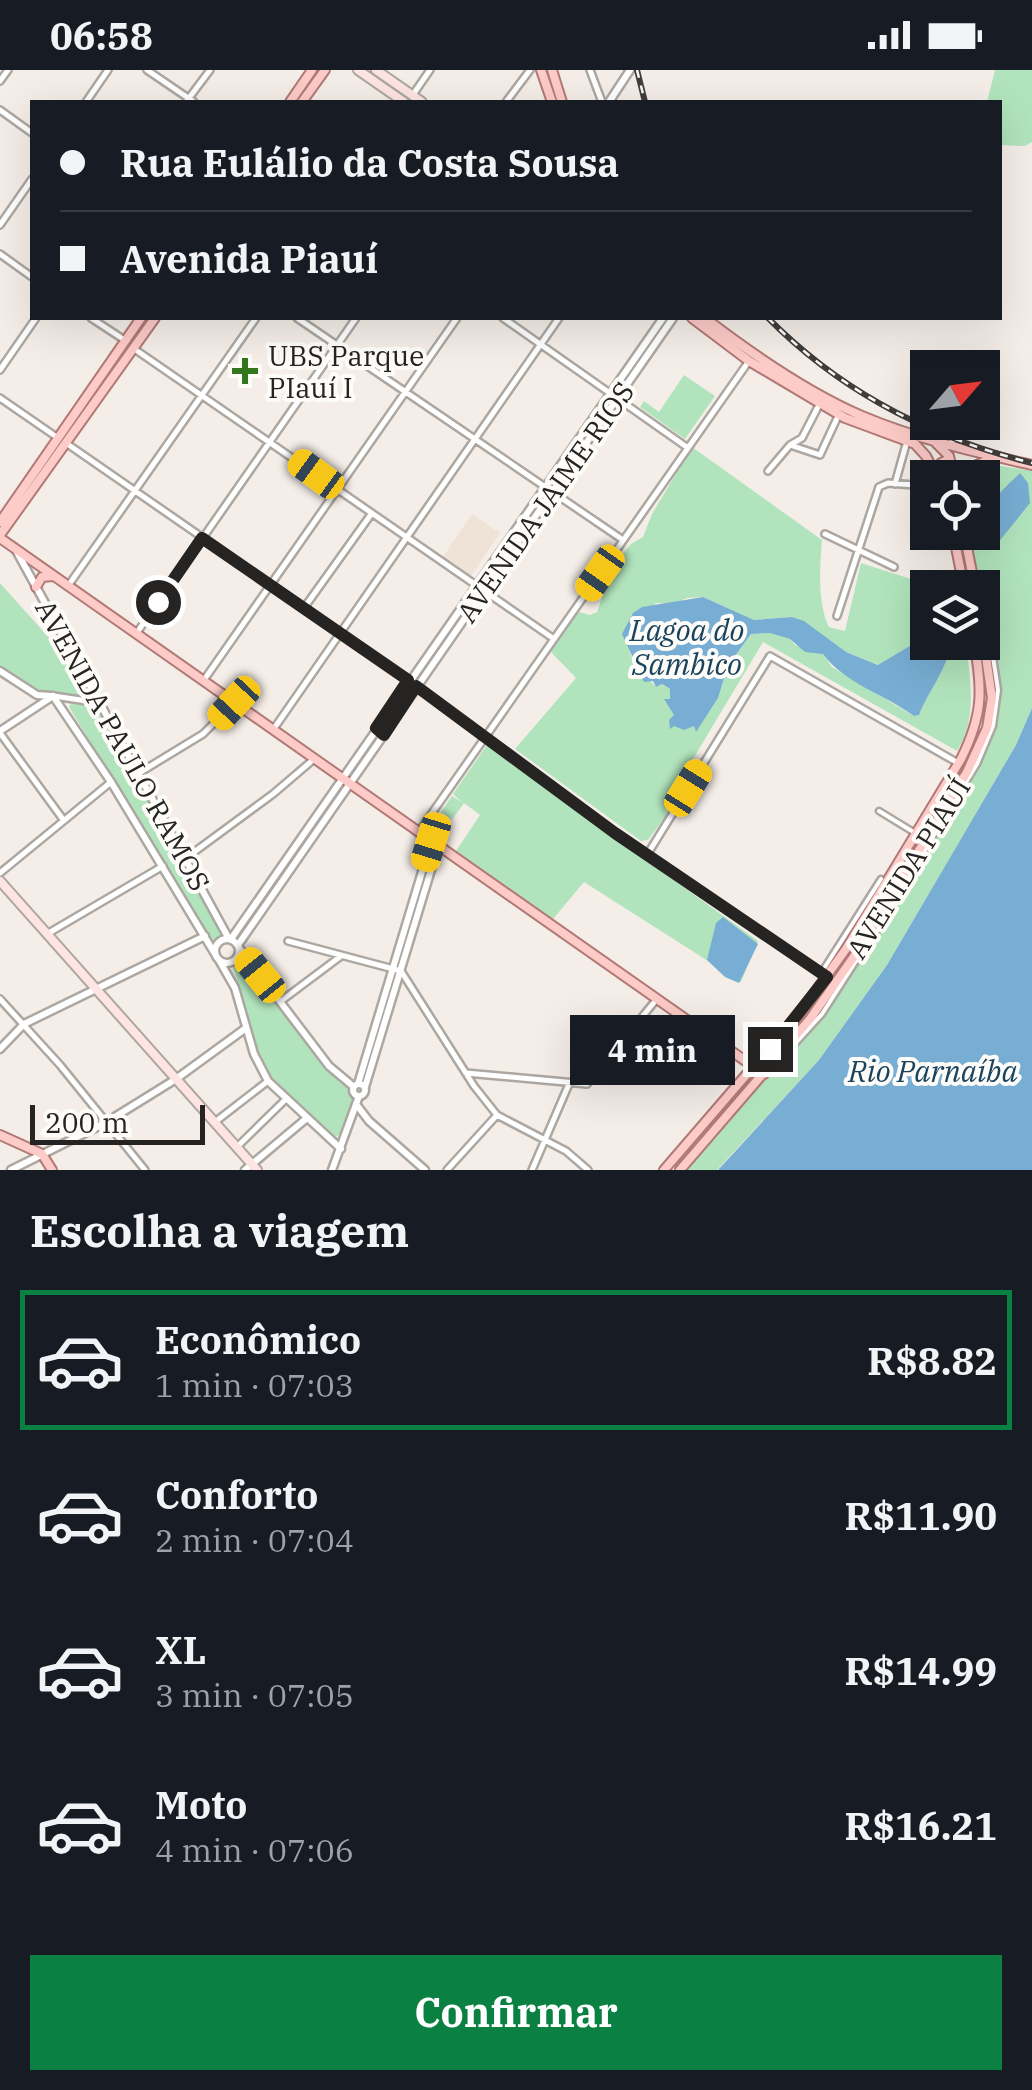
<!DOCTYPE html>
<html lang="pt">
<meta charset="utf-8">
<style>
body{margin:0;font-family:"IBM Plex Serif",serif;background:#242831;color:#f1f3f6;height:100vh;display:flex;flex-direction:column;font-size:38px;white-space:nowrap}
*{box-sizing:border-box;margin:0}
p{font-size:32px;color:#9ea1a6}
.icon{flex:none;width:55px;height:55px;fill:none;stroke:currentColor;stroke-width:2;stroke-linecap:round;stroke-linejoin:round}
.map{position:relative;height:1100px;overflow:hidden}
.panel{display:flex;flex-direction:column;background:#171b24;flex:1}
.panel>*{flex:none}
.guide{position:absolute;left:30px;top:30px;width:972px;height:220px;border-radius:0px;box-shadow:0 10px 40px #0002;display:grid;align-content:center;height:220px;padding:0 30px;background:#171b24}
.needle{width:65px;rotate:62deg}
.controls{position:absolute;left:910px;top:280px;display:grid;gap:20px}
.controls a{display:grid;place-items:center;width:90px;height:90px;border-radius:0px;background:#171b24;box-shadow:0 10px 40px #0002;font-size:50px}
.scale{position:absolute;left:30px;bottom:25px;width:175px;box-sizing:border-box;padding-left:10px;border:5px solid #262422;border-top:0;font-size:28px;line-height:35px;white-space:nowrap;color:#262422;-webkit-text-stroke:8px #fefcf9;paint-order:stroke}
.end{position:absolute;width:45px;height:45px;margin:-22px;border:12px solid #262422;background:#fff;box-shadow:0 0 0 5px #fff}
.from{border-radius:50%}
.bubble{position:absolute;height:70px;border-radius:0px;background:#171b24;box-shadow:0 10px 40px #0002;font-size:32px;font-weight:700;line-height:70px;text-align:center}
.car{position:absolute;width:30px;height:60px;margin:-30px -15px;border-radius:12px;box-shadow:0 0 8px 2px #0007;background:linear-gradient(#f5c518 24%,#345 0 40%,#f5c518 0 76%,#345 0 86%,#f5c518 0)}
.guide b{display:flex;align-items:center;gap:35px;height:95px;font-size:38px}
.guide b+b{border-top:2px solid #363941}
.guide i{width:25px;height:25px;background:#f1f3f6}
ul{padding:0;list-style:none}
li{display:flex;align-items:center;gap:30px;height:140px;margin:0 20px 15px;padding:0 10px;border:5px solid transparent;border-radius:0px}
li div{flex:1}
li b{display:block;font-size:38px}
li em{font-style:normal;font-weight:700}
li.on{border-color:#0b8043}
li>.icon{width:90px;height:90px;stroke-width:1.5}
h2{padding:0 30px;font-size:45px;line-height:120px}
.action{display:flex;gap:20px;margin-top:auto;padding:20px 30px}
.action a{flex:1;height:115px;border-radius:0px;background:#0b8043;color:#fff;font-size:40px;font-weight:700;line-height:115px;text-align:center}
.status{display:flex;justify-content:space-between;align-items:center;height:70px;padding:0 50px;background:#171b24;direction:ltr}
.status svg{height:28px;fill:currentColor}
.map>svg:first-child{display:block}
.built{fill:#efe2d7}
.green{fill:#b1e4bc}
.water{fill:#78aed3}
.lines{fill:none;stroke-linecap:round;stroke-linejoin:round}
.stream{stroke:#78aed3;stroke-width:2.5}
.pedestrian-casing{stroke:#ada7a1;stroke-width:9}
.minor-casing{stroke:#ada7a1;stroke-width:10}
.tertiary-casing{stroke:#ada7a1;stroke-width:11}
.secondary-casing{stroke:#ada7a1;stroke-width:12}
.primary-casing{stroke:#b17a76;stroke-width:12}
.pedestrian{stroke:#fff;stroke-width:4}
.minor{stroke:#fff;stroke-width:5}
.tertiary{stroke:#fff;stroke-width:6}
.secondary{stroke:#fee5e4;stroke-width:8}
.primary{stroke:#fdcbc8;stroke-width:8}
.rail-casing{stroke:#403d3b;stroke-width:6}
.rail{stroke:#fefcf9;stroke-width:2.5;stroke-dasharray:8;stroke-linecap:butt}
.route{stroke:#262422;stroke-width:12}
.poi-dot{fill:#32781b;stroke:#fefcf9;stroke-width:4}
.labels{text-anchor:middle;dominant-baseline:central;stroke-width:8;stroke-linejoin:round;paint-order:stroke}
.poi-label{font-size:28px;fill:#262422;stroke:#fefcf9;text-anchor:start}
.street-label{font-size:28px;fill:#262422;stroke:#fefcf9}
.water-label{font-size:30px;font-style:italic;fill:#1a445e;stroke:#fefcf9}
</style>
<div class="status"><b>06:58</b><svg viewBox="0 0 49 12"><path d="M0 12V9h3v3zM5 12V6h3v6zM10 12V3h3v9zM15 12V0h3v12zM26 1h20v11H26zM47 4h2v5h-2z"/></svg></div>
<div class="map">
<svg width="1032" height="1100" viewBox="0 0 1032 1100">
<rect width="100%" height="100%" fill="#f5eee8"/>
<!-- built -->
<path class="built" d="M472,444L500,463L471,506L443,487Z"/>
<!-- green -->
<path class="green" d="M995,0H1032V72L1025,76L1000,75V32H987Z
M684,305L715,326L685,369L640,337L644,331L659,342Z
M692,377L822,470C820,496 817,533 829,557L845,561L861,493L936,517L928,518L927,548L913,574L879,595L846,582L792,547L754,550L703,527L687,528L674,534L656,533C623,577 617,575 656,617L661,614L670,619V629L665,630L675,645L674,656H694L696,660L718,628L728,597L751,564L770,563L790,569L795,575L823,584L832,597L914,646L919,645C930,617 945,604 952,573H966C970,610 978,647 957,681L763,572L687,699L665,747L648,770L641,771L515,679L576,608L549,580L579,542L590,545L597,542L613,496L631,474L643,467L652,444Z
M995,395L1032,401V638L1016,675L887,895L819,990L717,1100H683L822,944L872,866L884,853V847L977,694L998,620L982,518L979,517L969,463L982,462V408L973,407L978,401Z
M0,513L68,589L89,627L36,621L0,596Z
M71,634L89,635L101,643L180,788L227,866L213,874L69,637Z
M487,675L758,871L741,912L584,812L553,849L456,781L480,745L464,733L452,750L441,742L452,726L462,732L453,724Z
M244,889L327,999L351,1020L353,1027L341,1063L336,1067L271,1009L263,996L233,897Z"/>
<!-- water -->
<path class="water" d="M1020,403L1028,413L1030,433L993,479C990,474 985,470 983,465C974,443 1006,417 1020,403Z
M703,527L754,550L792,547L804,551L846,582L878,595L913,574L927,548L928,572L952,573C945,603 930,618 919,645L914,646C884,624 844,613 823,584L805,582L790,569L770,563L751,564L728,596L718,628L696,662L694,656L684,660L674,656L670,659L669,650L674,645L664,629H670V619L662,614L656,617L653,611L644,612L622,564L633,543L642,537Z
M1032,638V1100H718L819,990L887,895L1016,675Z
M723,847L758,874L739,913L725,907L707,890L716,853Z"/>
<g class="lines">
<!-- stream -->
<path class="stream" d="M643,21L647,32
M770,248C821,298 882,343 950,367"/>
<!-- pedestrian casing -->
<g class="pedestrian-casing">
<path id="pedestrian" d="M879,741L915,763
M825,897L881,809
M772,999L822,944L872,866L884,853V847L977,694L993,656L998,620L988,554"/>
</g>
<!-- minor casing -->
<g class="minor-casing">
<path id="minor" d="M147,0L194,32
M590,0L602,32
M0,11L8,0
M412,26L430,0
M86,32L108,0
M186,32L210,0
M506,32L530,0
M0,40L32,63
M0,155L32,109
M0,184L32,207
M91,248L126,271
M297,248L623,470
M503,248L688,378
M133,278L554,569
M0,300L36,248
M0,328L58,368
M66,373L408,610L615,763L827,907
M790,375L820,385L839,344
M951,375L959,352
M768,401L790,375L802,368L820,333
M895,414L907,371
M825,464L894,497
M68,516L256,248
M304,538L372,443
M837,546L879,417L888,413L928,416
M136,564L356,248
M204,610L457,248
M54,626L100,633
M273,660L559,248
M0,663L62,748
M139,703L203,664L234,633
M418,763L749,291
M647,785L770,586L958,693
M186,788L273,724L314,689
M0,803L111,712
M47,864L163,796
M288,871L401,901L474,1016L497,1045L566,1081L588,1100
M0,929L60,995L145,1100
M281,931L341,886
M466,1003L587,1014L656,930
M215,1052L268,1011
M238,1076L286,1029
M447,1100L497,1045
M532,1100L569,1014"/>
</g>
<!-- tertiary casing -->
<g class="tertiary-casing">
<path id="tertiary" d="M609,32L630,0
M17,482L229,869
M0,601L37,625L51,626
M53,626L111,712L215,884
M0,661L53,626
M215 881a12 12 0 1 1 24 0a12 12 0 1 1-24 0Z
M231,869L663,248
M238,875L673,248
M240,879L329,996L354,1017
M219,890L235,918L254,984L268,1011L341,1079
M0,979L24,954L205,866
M353 1020a6 6 0 1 1 12 0a6 6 0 1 1-12 0Z
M358,1014L431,772
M365,1017L438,777
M356,1034L369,1051L425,1100
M11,1100L105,1053L176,1009L246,958
M245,1100L307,1048
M332,1100L359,1026"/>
</g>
<!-- secondary casing -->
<g class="secondary-casing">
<path id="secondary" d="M358,0L404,32
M376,0L422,32
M0,811L257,1100"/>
</g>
<!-- primary casing -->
<g class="primary-casing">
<path id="primary" d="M541,0L552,32
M552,0L562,32
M290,32L312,0
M302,32L325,0
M692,248L749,291L845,348L915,374L926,386L937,408
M705,248C752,284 806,322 862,346C916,369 975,382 1032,395
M936,373L949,386L954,408
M942,408L941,393L947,390L951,396
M966,408L975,396L996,386
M0,452L141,248
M953,462L964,518
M964,462L975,518
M0,465L155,248
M0,468L764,1004
M36,517L42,507L53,506
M0,1065L42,1084L52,1100
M664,1100L802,940L846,879L961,689C983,645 983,620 974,572
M680,1100L810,949L855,885L967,702L987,658L992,628L982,560"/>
</g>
<!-- pedestrian -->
<use href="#pedestrian" class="pedestrian"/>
<!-- minor -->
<use href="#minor" class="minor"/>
<!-- tertiary -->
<use href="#tertiary" class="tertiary"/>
<!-- secondary -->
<use href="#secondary" class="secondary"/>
<!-- primary -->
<use href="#primary" class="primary"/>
<!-- rail casing -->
<g class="rail-casing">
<path id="rail" d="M637,0L645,32
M768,248C841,322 931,368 1032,393"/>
</g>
<!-- rail -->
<use href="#rail" class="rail"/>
</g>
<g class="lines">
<!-- route -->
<path class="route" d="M158,532L202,468L408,610L376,658L384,665L416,616L615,763L827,907L770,979"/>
</g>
<!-- markers -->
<path class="poi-dot" d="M240 286h10v10h10v10h-10v10h-10v-10h-10v-10h10z"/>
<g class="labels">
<!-- poi labels -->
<g class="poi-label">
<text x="268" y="285">UBS Parque<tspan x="268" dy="32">PIauí I</tspan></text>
</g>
<!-- street labels -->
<g class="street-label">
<text transform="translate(545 432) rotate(-55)">AVENIDA JAIME RIOS</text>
<text transform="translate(123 675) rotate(61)">AVENIDA PAULO RAMOS</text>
<text transform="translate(908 798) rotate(-58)">AVENIDA PIAUÍ</text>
</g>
<!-- water labels -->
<g class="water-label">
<text x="687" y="559">Lagoa do<tspan x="687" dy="34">Sambico</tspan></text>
<text x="933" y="1000">Rio Parnaíba</text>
</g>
</g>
</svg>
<div class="controls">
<a><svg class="needle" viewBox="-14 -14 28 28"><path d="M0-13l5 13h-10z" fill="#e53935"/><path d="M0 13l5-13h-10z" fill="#9ea1a6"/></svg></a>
<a><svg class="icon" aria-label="locate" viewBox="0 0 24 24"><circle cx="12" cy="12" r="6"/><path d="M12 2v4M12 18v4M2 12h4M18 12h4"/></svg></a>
<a><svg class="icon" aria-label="layers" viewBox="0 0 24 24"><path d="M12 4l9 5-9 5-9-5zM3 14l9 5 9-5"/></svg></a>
</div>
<div class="scale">200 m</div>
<i class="end from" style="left:158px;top:532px"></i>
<i class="end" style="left:770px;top:979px"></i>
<div class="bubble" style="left:570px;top:945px;width:165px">4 min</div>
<i class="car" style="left:316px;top:404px;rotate:306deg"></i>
<i class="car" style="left:600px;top:503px;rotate:215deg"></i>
<i class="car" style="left:234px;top:633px;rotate:223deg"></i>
<i class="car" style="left:688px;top:718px;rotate:32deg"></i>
<i class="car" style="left:431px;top:772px;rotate:197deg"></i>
<i class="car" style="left:260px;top:905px;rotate:321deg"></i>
<div class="guide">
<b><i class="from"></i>Rua Eulálio da Costa Sousa</b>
<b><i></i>Avenida Piauí</b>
</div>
</div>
<section class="panel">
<h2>Escolha a viagem</h2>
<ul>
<li class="on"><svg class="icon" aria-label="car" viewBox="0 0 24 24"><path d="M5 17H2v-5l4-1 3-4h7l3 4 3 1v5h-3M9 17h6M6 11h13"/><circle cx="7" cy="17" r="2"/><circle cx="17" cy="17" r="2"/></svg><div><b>Econômico</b><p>1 min · 07:03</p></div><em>R$8.82</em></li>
<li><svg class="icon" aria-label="car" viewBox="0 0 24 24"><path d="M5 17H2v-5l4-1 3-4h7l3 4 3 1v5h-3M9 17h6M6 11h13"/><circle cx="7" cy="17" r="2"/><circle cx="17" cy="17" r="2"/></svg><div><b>Conforto</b><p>2 min · 07:04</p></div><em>R$11.90</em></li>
<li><svg class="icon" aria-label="car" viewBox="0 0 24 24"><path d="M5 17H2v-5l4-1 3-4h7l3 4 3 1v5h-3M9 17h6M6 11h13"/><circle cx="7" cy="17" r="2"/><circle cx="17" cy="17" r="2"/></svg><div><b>XL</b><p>3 min · 07:05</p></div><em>R$14.99</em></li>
<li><svg class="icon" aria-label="car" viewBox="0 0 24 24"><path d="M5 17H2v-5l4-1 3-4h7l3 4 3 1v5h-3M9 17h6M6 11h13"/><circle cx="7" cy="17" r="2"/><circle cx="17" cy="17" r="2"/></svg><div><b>Moto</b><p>4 min · 07:06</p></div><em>R$16.21</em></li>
</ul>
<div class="action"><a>Confirmar</a></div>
</section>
